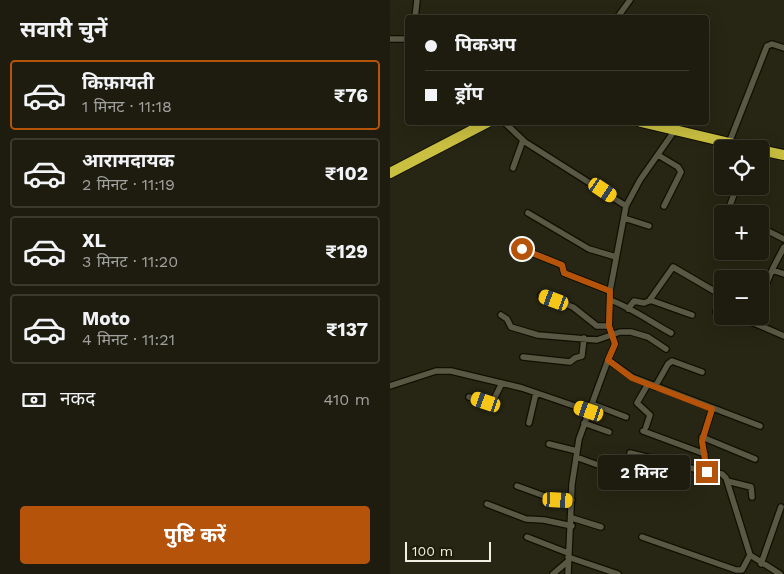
<!DOCTYPE html>
<html lang="hi">
<meta charset="utf-8">
<style>
body{margin:0;font-family:"Work Sans","Noto Sans Devanagari",sans-serif;background:#2a291d;color:#f1f3f6;height:100vh;display:flex;flex-direction:column;font-size:19px;white-space:nowrap}
*{box-sizing:border-box;margin:0}
p{font-size:16px;color:#a0a19e}
.icon{flex:none;width:28px;height:28px;fill:none;stroke:currentColor;stroke-width:2;stroke-linecap:round;stroke-linejoin:round}
.map{position:relative;flex:1;overflow:hidden}
.panel{display:flex;flex-direction:column;background:#1d1c0f;width:390px}
.panel>*{flex:none}
.hud{position:absolute;left:15px;top:15px;width:304px;height:110px;border-radius:5px;box-shadow:0 5px 20px #0002,0 0 0 1px #3b3a2f;display:grid;align-content:center;height:110px;padding:0 20px;background:#1d1c0f}
.buttons{position:absolute;left:324px;top:140px;display:grid;gap:10px}
.buttons a{display:grid;place-items:center;width:55px;height:55px;border-radius:5px;background:#1d1c0f;box-shadow:0 5px 20px #0002,0 0 0 1px #3b3a2f;font-size:25px}
.scale{position:absolute;left:15px;bottom:12px;width:86px;box-sizing:border-box;padding-left:5px;border:2px solid #f0efe4;border-top:0;font-size:14px;line-height:18px;white-space:nowrap;color:#f0efe4;-webkit-text-stroke:4px #1e1c0b;paint-order:stroke}
.end{position:absolute;width:22px;height:22px;margin:-11px;border:6px solid #b45309;background:#fff;box-shadow:0 0 0 2px #fff}
.from{border-radius:50%}
.bubble{position:absolute;height:35px;border-radius:5px;background:#1d1c0f;box-shadow:0 5px 20px #0002,0 0 0 1px #3b3a2f;font-size:16px;font-weight:700;line-height:35px;text-align:center}
.car{position:absolute;width:15px;height:30px;margin:-15px -8px;border-radius:6px;box-shadow:0 0 4px 1px #0007;background:linear-gradient(#f5c518 24%,#345 0 40%,#f5c518 0 76%,#345 0 86%,#f5c518 0)}
.hud b{display:flex;align-items:center;gap:18px;height:48px;font-size:19px}
.hud b+b{border-top:1px solid #3b3a2f}
.hud i{width:12px;height:12px;background:#f1f3f6}
ul{padding:0;list-style:none}
li{display:flex;align-items:center;gap:15px;height:70px;margin:0 10px 8px;padding:0 10px;border:2px solid #3b3a2f;border-radius:5px}
li div{flex:1}
li b{display:block;font-size:19px}
li em{font-style:normal;font-weight:700}
li.on{border-color:#b45309}
li>.icon{width:45px;height:45px;stroke-width:1.5}
h2{padding:0 20px;font-size:22px;line-height:60px}
.pay{display:flex;align-items:center;gap:12px;height:55px;padding:0 20px;font-size:19px}
.pay p{margin-inline-start:auto}
.button{display:flex;gap:10px;margin-top:auto;padding:10px 20px}
.button a{flex:1;height:58px;border-radius:5px;background:#b45309;color:#fff;font-size:20px;font-weight:700;line-height:58px;text-align:center}
main{display:flex;flex:1;min-height:0}
.map>svg:first-child{display:block}
.lines{fill:none;stroke-linecap:round;stroke-linejoin:round}
.street-casing{stroke:#100f01;stroke-width:8}
.highway-casing{stroke:#100f01;stroke-width:12}
.street{stroke:#595844;stroke-width:5.5}
.highway{stroke:#c9bf41;stroke-width:10}
.route{stroke:#b45309;stroke-width:6}
</style>
<main>
<section class="panel">
<h2>सवारी चुनें</h2>
<ul>
<li class="on"><svg class="icon" aria-label="car" viewBox="0 0 24 24"><path d="M5 17H2v-5l4-1 3-4h7l3 4 3 1v5h-3M9 17h6M6 11h13"/><circle cx="7" cy="17" r="2"/><circle cx="17" cy="17" r="2"/></svg><div><b>किफ़ायती</b><p>1 मिनट · 11:18</p></div><em>₹76</em></li>
<li><svg class="icon" aria-label="car" viewBox="0 0 24 24"><path d="M5 17H2v-5l4-1 3-4h7l3 4 3 1v5h-3M9 17h6M6 11h13"/><circle cx="7" cy="17" r="2"/><circle cx="17" cy="17" r="2"/></svg><div><b>आरामदायक</b><p>2 मिनट · 11:19</p></div><em>₹102</em></li>
<li><svg class="icon" aria-label="car" viewBox="0 0 24 24"><path d="M5 17H2v-5l4-1 3-4h7l3 4 3 1v5h-3M9 17h6M6 11h13"/><circle cx="7" cy="17" r="2"/><circle cx="17" cy="17" r="2"/></svg><div><b>XL</b><p>3 मिनट · 11:20</p></div><em>₹129</em></li>
<li><svg class="icon" aria-label="car" viewBox="0 0 24 24"><path d="M5 17H2v-5l4-1 3-4h7l3 4 3 1v5h-3M9 17h6M6 11h13"/><circle cx="7" cy="17" r="2"/><circle cx="17" cy="17" r="2"/></svg><div><b>Moto</b><p>4 मिनट · 11:21</p></div><em>₹137</em></li>
</ul>
<div class="pay"><svg class="icon" aria-label="cash" viewBox="0 0 24 24"><path d="M3 7h18v10H3z"/><circle cx="12" cy="12" r="2"/></svg>नकद<p>410 m</p></div>
<div class="button"><a>पुष्टि करें</a></div>
</section>
<div class="map">
<svg width="394" height="574" viewBox="0 0 394 574">
<rect width="100%" height="100%" fill="#272614"/>
<g class="lines">
<!-- street casing -->
<g class="street-casing">
<path id="street" d="M25,18L27,0
M227,18L240,0
M0,39H18
M114,122L135,142L236,206
M285,130L250,180L236,206L220,291L219,326L225,344L218,360L242,377L370,426
M339,143L377,46L382,44L394,48
M268,155L288,167L291,172L274,206
M123,168L133,140
M138,213L199,249L226,257
M343,214L339,208L347,186
M234,218L259,226
M370,227L394,239
M132,249L172,265L174,273L220,291
M382,270L394,274
M151,295L183,307L207,326H219
M370,299L383,268L394,247
M220,300C240,307 261,322 281,333
M260,300L302,315
M238,309L244,301L254,303L259,301L283,267L331,295L326,312L332,316
M111,315L117,319L121,327L148,335L207,340L230,332H241L258,337L276,349
M333,316L364,323L394,336
M133,357L180,362L185,358L192,356L194,338
M0,386L46,371H61L132,388L199,411
M265,387L278,364L282,361L312,372
M79,397L102,403L112,383
M202,404L236,417
M322,409L312,441L317,472L332,474L336,478L360,555L390,574
M139,423L146,393
M194,423L219,432
M256,427L260,415L247,403L258,384
M253,431L315,454
M312,437L365,459
M159,444L187,451
M240,453L317,472
M186,457L208,465
M278,462L274,478L297,485
M337,481L361,487L362,497
M127,486L160,498L182,500
M97,504L136,519L154,520L182,526
M182,518L211,527
M137,537L178,553
M252,537L346,570H352L360,555
M178,557L228,574
M371,564L391,507
M163,574L177,562
M178,574L182,484L189,439L218,360"/>
</g>
<!-- highway casing -->
<g class="highway-casing">
<path id="highway" d="M251,122L365,149
M370,150L394,155
M0,173L98,122"/>
</g>
<!-- street -->
<use href="#street" class="street"/>
<!-- highway -->
<use href="#highway" class="highway"/>
</g>
<g class="lines">
<!-- route -->
<path class="route" d="M132,249L172,265L174,273L220,291L219,326L225,344L218,360L242,378L322,409L312,441L317,472"/>
</g>
</svg>
<div class="buttons">
<a><svg class="icon" aria-label="locate" viewBox="0 0 24 24"><circle cx="12" cy="12" r="6"/><path d="M12 2v4M12 18v4M2 12h4M18 12h4"/></svg></a>
<a>+</a>
<a>−</a>
</div>
<div class="scale">100 m</div>
<i class="end from" style="left:132px;top:249px"></i>
<i class="end" style="left:317px;top:472px"></i>
<div class="bubble" style="left:208px;top:455px;width:92px">2 मिनट</div>
<i class="car" style="left:213px;top:190px;rotate:124deg"></i>
<i class="car" style="left:164px;top:300px;rotate:290deg"></i>
<i class="car" style="left:96px;top:402px;rotate:289deg"></i>
<i class="car" style="left:199px;top:411px;rotate:289deg"></i>
<i class="car" style="left:168px;top:500px;rotate:93deg"></i>
<div class="hud">
<b><i class="from"></i>पिकअप</b>
<b><i></i>ड्रॉप</b>
</div>
</div>
</main>
